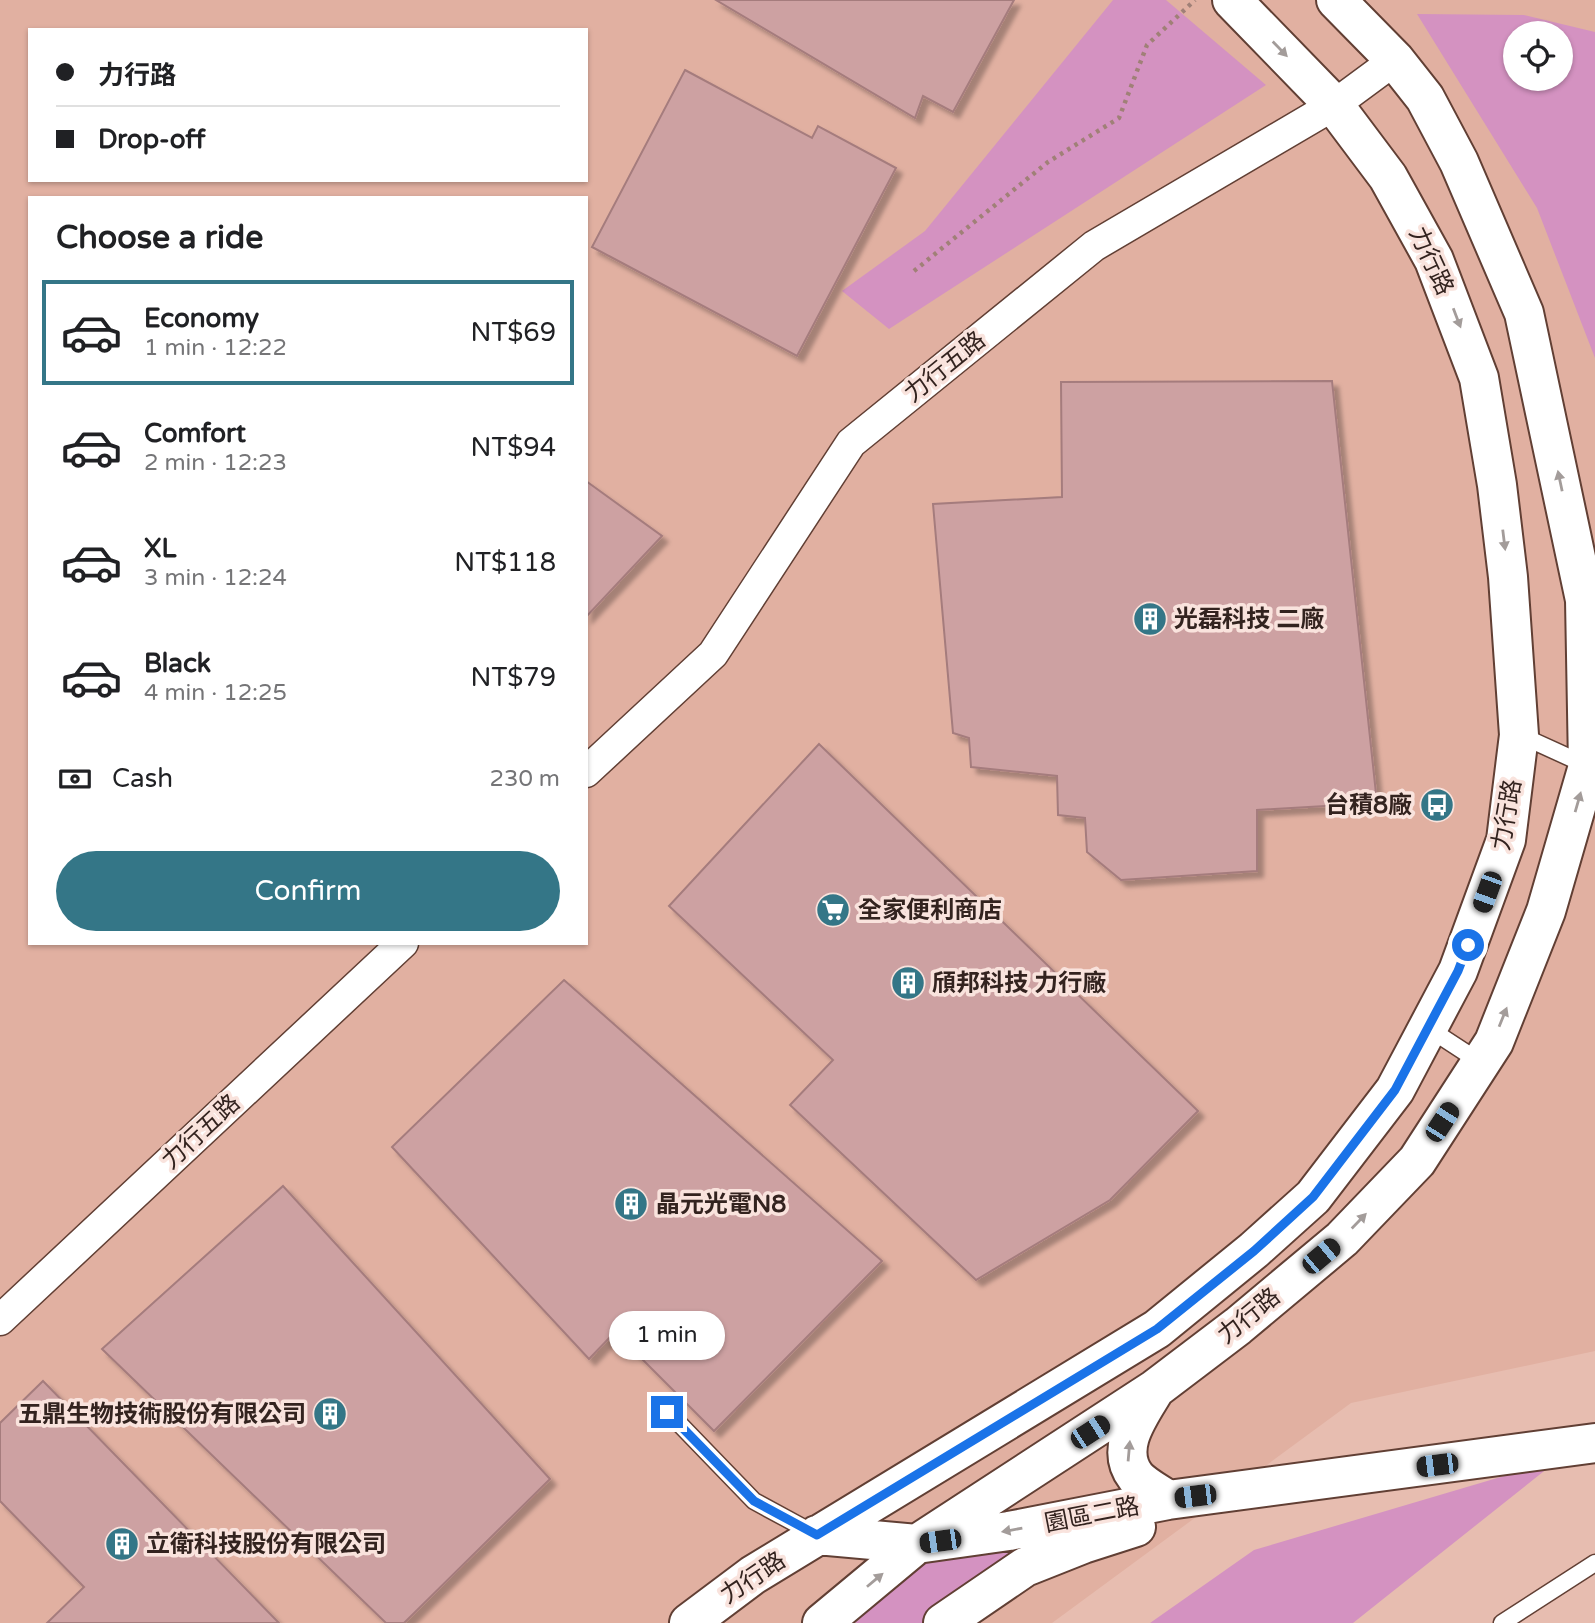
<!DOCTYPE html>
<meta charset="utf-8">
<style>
body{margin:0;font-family:"Varela Round","Noto Sans TC",sans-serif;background:#f6f6f6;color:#202124;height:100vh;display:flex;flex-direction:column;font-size:26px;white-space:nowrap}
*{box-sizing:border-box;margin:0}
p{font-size:23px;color:#757577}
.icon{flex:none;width:38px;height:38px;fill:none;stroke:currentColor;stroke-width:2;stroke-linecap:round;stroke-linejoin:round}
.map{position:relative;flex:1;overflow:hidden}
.details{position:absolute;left:28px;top:196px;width:560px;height:749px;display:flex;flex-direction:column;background:#fff;border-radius:0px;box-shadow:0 2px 5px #0004}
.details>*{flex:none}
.guide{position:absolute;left:28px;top:28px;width:560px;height:154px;border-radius:0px;box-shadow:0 2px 5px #0004;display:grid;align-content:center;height:154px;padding:0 28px;background:#fff}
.controls{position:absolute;left:1503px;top:21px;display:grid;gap:14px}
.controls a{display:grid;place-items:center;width:70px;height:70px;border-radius:50%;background:#fff;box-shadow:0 2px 5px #0004;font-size:35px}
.end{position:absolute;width:32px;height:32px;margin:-16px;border:9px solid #1a73e8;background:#fff;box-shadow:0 0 0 4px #fff}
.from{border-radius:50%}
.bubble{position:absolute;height:49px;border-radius:24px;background:#fff;box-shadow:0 2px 5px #0004;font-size:23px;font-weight:600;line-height:49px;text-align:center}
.car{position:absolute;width:21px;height:42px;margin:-21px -10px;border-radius:9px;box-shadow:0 0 5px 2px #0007;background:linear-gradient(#222 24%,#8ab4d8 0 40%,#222 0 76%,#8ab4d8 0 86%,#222 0)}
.guide b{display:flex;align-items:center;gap:24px;height:66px;font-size:26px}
.guide b+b{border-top:2px solid #e0e0e0}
.guide i{width:18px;height:18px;background:#202124}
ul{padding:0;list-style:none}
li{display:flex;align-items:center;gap:21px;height:105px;margin:0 14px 10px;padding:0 14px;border:4px solid transparent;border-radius:0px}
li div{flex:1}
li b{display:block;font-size:26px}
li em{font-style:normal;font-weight:600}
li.selected{border-color:#347687}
li>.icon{width:63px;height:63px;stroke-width:1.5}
h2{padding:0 28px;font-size:32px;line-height:84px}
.pay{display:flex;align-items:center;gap:18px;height:77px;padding:0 28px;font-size:26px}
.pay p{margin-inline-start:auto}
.action{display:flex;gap:14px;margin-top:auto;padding:14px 28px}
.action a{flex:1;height:80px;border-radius:42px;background:#347687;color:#fff;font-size:28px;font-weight:600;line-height:80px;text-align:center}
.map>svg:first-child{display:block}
.built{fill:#e1b0a1;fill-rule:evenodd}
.green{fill:#d492c1;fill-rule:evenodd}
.building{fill:#cda1a2;stroke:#a57c7d;stroke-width:2;filter:url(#shadow)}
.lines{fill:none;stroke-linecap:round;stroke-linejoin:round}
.lane-casing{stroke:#613f34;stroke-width:19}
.street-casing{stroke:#613f34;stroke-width:33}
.secondary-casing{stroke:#613f34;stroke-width:42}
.path{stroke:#a08077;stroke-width:4.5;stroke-dasharray:3.5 5;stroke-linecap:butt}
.lane{stroke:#fff;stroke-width:16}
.street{stroke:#fff;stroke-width:30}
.secondary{stroke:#fff;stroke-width:38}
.oneway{fill:#a39c9a}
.route{stroke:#1a73e8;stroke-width:9}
.labels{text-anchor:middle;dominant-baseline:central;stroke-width:7;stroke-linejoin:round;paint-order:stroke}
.street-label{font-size:24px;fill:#33231f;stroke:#f9e3dd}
.poi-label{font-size:24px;font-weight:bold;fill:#33231f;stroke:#f9e3dd;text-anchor:start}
</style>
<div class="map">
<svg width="1595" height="1623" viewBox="0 0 1595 1623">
<defs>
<filter id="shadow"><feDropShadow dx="6" dy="6" stdDeviation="2" flood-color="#0004"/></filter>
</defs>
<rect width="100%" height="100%" fill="#e7bdb0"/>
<!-- built -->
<path class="built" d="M0,0H1595V1351L1351,1403L1052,1623H0ZM30,30H586V180H30ZM1516,33H1561V79H1516ZM30,198H586V943H30Z"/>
<!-- green -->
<path class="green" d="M1113,0H1166L1266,85L889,329L842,291L925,231Z
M1417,14L1524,15L1595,32V358L1537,208ZM1561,33V79H1516V33Z
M1558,1460L1353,1623H1150L1254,1550Z
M1040,1537L933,1623H855L921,1560Z"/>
<!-- building -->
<path class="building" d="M716,0H1014L953,112L923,96L915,118Z
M685,70L812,138L818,126L896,168L797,356L592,247Z
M1332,381L1377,803L1257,810V871L1121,880L1087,852L1085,818L1058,815L1057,776L971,767L969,738L953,733L933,504L1062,497L1061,382Z
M586,481L662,536L586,617Z
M819,744L1198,1111L1110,1200L976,1280L790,1105L833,1060L669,906Z
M564,980L882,1261L714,1431L615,1332L589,1359L392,1147Z
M283,1186L550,1479L404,1623H386L102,1349Z
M43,1381L279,1623H47L84,1587L0,1501V1423Z"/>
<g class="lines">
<!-- lane casing -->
<g class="lane-casing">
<path id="lane" d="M1520,735L1586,765
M1428,1028L1480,1062
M668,1412L754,1501L815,1534
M1502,1623L1595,1563"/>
</g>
<!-- street casing -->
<g class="street-casing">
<path id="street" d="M586,772L713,654L851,443L1094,246L1334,105L1395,60
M0,1320L403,943"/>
</g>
<!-- secondary casing -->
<g class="secondary-casing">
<path id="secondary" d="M1154,1391C1139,1416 1114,1449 1136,1477C1144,1486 1158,1493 1168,1500
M817,1535L917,1544L1009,1531L1168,1500L1595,1443
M689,1623L753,1575L1157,1329L1254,1250L1313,1197L1395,1090L1458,971L1506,840L1519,735L1508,577L1497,485L1479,378L1434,260L1388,177L1334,105L1232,0
M822,1623L917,1544L1155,1389L1238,1326L1342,1239L1417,1161L1494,1042L1546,911L1588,766L1585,600L1524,313L1459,162L1425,98L1395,60L1336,0
M943,1623L1025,1567L1083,1544L1136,1527"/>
</g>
<!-- path -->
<path class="path" d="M914,271L1048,162L1119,118L1147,45L1195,0"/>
<!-- lane -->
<use href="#lane" class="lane"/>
<!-- street -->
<use href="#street" class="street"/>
<!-- secondary -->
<use href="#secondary" class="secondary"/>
</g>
<!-- one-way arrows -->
<defs><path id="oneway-solid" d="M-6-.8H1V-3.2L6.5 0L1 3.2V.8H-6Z" transform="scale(1.75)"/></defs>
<g class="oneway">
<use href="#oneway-solid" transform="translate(1280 49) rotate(46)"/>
<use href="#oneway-solid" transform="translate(1457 318) rotate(69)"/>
<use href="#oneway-solid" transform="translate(1560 481) rotate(-102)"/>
<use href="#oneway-solid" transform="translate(1504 540) rotate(83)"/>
<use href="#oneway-solid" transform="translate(1578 802) rotate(-74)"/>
<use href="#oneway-solid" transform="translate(1503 1017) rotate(-68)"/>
<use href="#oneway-solid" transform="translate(1359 1221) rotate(-46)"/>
<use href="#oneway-solid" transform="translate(1129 1451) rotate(-85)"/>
<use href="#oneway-solid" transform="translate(1012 1530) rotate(170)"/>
<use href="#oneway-solid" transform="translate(875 1580) rotate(-40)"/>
</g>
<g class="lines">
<!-- route -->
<path class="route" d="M667,1412L754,1501L817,1535L1157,1329L1254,1251L1313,1197L1395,1090L1458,971L1468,945"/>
</g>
<!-- icons -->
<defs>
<g id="building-disc" transform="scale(1.75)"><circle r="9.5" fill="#347687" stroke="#f9e3dd"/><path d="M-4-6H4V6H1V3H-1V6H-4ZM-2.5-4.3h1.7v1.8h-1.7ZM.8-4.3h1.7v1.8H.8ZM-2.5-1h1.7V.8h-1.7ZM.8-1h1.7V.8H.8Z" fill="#fff"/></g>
<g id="bus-disc" transform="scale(1.75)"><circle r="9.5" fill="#347687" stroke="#f9e3dd"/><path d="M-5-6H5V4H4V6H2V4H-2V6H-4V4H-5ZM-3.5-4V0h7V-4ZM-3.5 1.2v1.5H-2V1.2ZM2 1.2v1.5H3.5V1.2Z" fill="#fff"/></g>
<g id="supermarket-disc" transform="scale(1.75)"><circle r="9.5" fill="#347687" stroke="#f9e3dd"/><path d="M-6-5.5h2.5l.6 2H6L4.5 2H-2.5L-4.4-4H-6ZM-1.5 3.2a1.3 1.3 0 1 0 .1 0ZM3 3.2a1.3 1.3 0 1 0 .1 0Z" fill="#fff"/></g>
</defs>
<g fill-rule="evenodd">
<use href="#building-disc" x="1150" y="619"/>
<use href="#bus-disc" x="1437" y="805"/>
<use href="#supermarket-disc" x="833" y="910"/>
<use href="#building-disc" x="908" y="983"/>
<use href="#building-disc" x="631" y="1204"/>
<use href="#building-disc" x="330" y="1414"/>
<use href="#building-disc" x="122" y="1544"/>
</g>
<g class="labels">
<!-- street labels -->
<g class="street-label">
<text transform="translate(1431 261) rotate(65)">力行路</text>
<text transform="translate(945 367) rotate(-39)">力行五路</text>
<text transform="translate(1507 815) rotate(-80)">力行路</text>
<text transform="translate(201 1132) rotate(-43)">力行五路</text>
<text transform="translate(1249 1316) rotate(-39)">力行路</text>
<text transform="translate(1092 1515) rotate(-11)">園區二路</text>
<text transform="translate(753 1578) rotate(-34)">力行路</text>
</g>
<!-- poi labels -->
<g class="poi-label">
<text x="1174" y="619">光磊科技 二廠</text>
<text x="1412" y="805" text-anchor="end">台積8廠</text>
<text x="858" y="910">全家便利商店</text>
<text x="932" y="983">頎邦科技 力行廠</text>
<text x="656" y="1204">晶元光電N8</text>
<text x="306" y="1414" text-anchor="end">五鼎生物技術股份有限公司</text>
<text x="146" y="1544">立衛科技股份有限公司</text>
</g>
</g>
</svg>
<div class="controls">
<a><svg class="icon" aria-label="locate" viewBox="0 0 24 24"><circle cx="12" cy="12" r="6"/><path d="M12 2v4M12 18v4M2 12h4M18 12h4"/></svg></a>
</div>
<i class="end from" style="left:1468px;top:945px"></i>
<i class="end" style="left:667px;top:1412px"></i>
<div class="bubble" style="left:609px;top:1311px;width:116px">1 min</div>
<i class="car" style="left:1487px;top:892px;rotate:200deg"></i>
<i class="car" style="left:1442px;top:1122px;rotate:33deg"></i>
<i class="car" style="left:1321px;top:1256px;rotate:50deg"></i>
<i class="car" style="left:1090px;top:1432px;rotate:57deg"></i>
<i class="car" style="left:1437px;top:1465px;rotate:263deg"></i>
<i class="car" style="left:1195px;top:1496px;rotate:263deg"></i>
<i class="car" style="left:940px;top:1541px;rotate:262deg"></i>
<div class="guide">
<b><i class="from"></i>力行路</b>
<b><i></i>Drop-off</b>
</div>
<section class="details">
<h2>Choose a ride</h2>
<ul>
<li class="selected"><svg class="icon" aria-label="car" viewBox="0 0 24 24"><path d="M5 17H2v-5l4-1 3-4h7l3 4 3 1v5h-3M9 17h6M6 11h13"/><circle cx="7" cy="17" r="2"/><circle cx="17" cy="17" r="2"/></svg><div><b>Economy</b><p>1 min · 12:22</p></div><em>NT$69</em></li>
<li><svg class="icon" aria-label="car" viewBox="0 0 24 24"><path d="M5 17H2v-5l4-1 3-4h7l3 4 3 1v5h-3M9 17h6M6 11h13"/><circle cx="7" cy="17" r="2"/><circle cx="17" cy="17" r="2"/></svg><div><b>Comfort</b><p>2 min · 12:23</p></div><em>NT$94</em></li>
<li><svg class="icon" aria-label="car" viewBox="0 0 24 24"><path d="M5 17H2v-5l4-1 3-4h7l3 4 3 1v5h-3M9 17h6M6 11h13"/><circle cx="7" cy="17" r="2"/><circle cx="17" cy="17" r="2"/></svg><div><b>XL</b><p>3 min · 12:24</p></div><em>NT$118</em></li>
<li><svg class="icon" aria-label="car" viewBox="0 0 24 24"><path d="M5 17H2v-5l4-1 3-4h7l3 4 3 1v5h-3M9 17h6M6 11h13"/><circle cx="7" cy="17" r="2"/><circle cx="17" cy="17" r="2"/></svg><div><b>Black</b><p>4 min · 12:25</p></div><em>NT$79</em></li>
</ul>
<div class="pay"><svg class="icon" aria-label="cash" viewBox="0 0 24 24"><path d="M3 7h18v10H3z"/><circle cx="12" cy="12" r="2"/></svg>Cash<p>230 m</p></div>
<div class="action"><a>Confirm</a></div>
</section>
</div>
